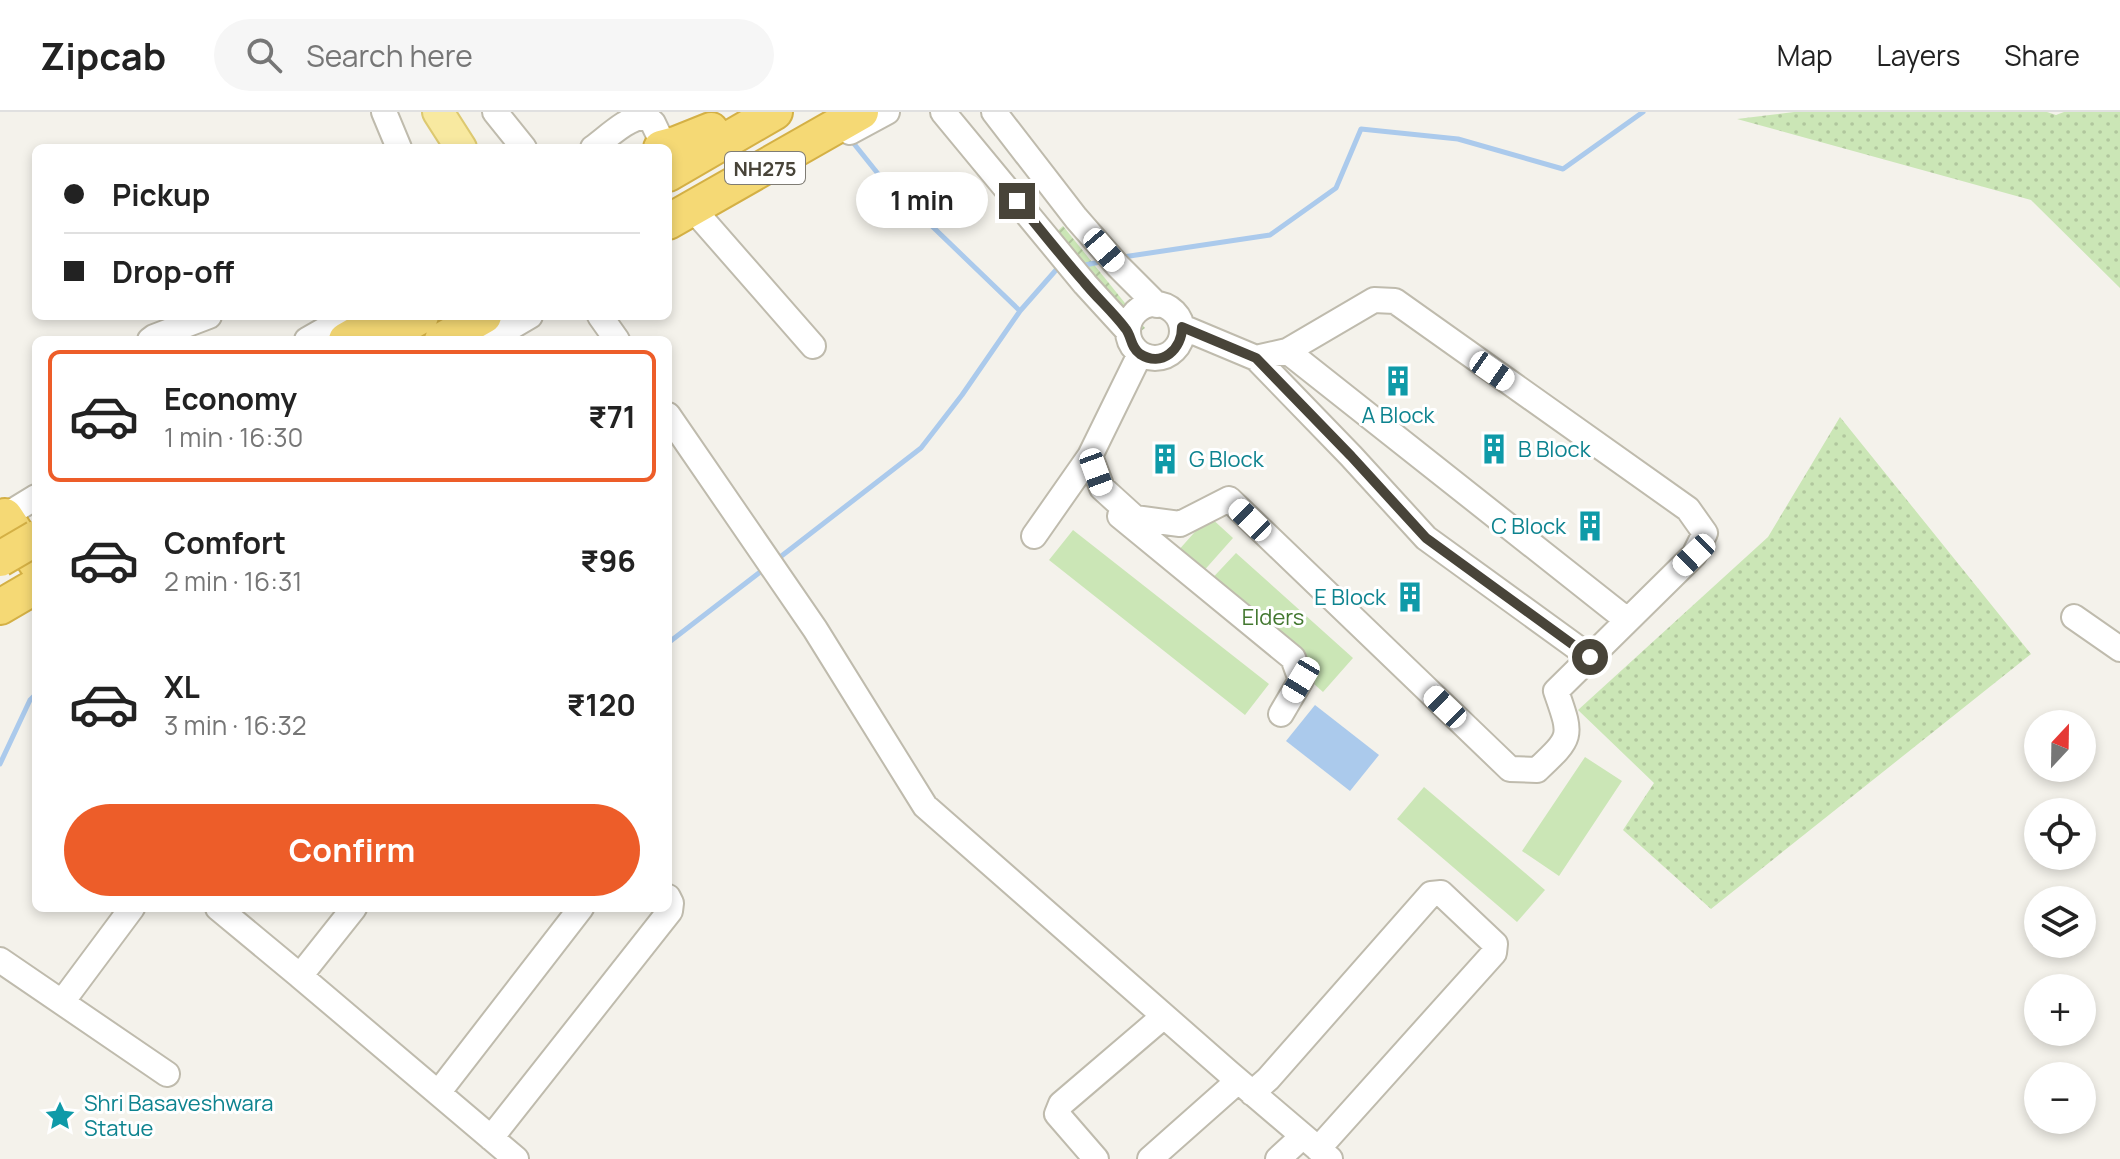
<!DOCTYPE html>
<meta charset="utf-8">
<style>
body{margin:0;font-family:Manrope,sans-serif;background:#f6f6f6;color:#222;height:100vh;display:flex;flex-direction:column;font-size:30px;white-space:nowrap}
*{box-sizing:border-box;margin:0}
p{font-size:26px;color:#767676}
.icon{flex:none;width:44px;height:44px;fill:none;stroke:currentColor;stroke-width:2;stroke-linecap:round;stroke-linejoin:round}
.map{position:relative;flex:1;overflow:hidden}
.details{position:absolute;left:32px;top:224px;width:640px;height:576px;display:flex;flex-direction:column;background:#fff;border-radius:12px;box-shadow:0 4px 12px #0003}
.details>*{flex:none}
.hud{position:absolute;left:32px;top:32px;width:640px;height:176px;border-radius:12px;box-shadow:0 4px 12px #0003;display:grid;align-content:center;height:176px;padding:0 32px;background:#fff}
.needle{width:52px;rotate:22deg}
.controls{position:absolute;left:2024px;top:598px;display:grid;gap:16px}
.controls a{display:grid;place-items:center;width:72px;height:72px;border-radius:50%;background:#fff;box-shadow:0 4px 12px #0003;font-size:40px}
.end{position:absolute;width:36px;height:36px;margin:-18px;border:10px solid #484439;background:#fff;box-shadow:0 0 0 4px #fff}
.from{border-radius:50%}
.bubble{position:absolute;height:56px;border-radius:28px;background:#fff;box-shadow:0 4px 12px #0003;font-size:26px;font-weight:700;line-height:56px;text-align:center}
.car{position:absolute;width:24px;height:48px;margin:-24px -12px;border-radius:10px;box-shadow:0 0 6px 2px #0007;background:linear-gradient(#fff 24%,#345 0 40%,#fff 0 76%,#345 0 86%,#fff 0)}
.hud b{display:flex;align-items:center;gap:28px;height:76px;font-size:30px}
.hud b+b{border-top:2px solid #e0e0e0}
.hud i{width:20px;height:20px;background:#222}
ul{padding:14px 0 0;list-style:none}
li{display:flex;align-items:center;gap:24px;height:132px;margin:0 16px 12px;padding:0 16px;border:4px solid transparent;border-radius:12px}
li div{flex:1}
li b{display:block;font-size:30px}
li em{font-style:normal;font-weight:700}
li.selected{border-color:#ed5d29}
li>.icon{width:72px;height:72px;stroke-width:1.5}
.primary-button{display:flex;gap:16px;margin-top:auto;padding:16px 32px}
.primary-button a{flex:1;height:92px;border-radius:48px;background:#ed5d29;color:#fff;font-size:32px;font-weight:700;line-height:92px;text-align:center}
header{display:flex;align-items:center;gap:48px;box-sizing:border-box;height:112px;padding:0 40px;background:#fff;border-bottom:2px solid #e0e0e0}
header strong{font-size:38px}
nav{display:flex;gap:44px;margin-inline-start:auto;font-size:28px}
.search{width:560px;height:72px;background:#f6f6f6;display:flex;align-items:center;gap:20px;box-sizing:border-box;padding:0 28px;border-radius:44px;color:#767676;font-size:30px}
.map>svg:first-child{display:block}
.grass{fill:url(#grass-dots)}
.park{fill:#cbe6b6}
.garden{fill:url(#garden-furrows)}
.water{fill:#abcaec}
.lines{fill:none;stroke-linecap:round;stroke-linejoin:round}
.stream{stroke:#abcaec;stroke-width:5}
.minor-casing{stroke:#bfbbad;stroke-width:28}
.major-casing{stroke:#ddc970;stroke-width:34}
.highway-casing{stroke:#d4b045;stroke-width:38}
.minor{stroke:#fff;stroke-width:24}
.major{stroke:#f8e9a0;stroke-width:30}
.highway{stroke:#f5d975;stroke-width:34}
.highway-bridge-casing{stroke:#d4b045;stroke-width:38;stroke-linecap:butt}
.highway-bridge{stroke:#f5d975;stroke-width:34}
.route{stroke:#484439;stroke-width:10}
.labels{text-anchor:middle;dominant-baseline:central;stroke-width:6;stroke-linejoin:round;paint-order:stroke}
.shield{fill:#fff;stroke:#7f7c74;stroke-width:2}
.shield-label{font-size:20px;font-weight:bold;fill:#484439}
.culture-label{font-size:22px;fill:#0d838f;stroke:#fff;text-anchor:start}
.park-label{font-size:22px;fill:#42772f;stroke:#fff}
</style>
<header>
<strong>Zipcab</strong>
<div class="search"><svg class="icon" aria-label="search" viewBox="0 0 24 24"><circle cx="10" cy="10" r="6"/><path d="M15 15l6 6"/></svg>Search here</div>
<nav><a>Map</a><a>Layers</a><a>Share</a></nav>
</header>
<div class="map">
<svg width="2120" height="1047" viewBox="0 0 2120 1047">
<defs>
<pattern id="grass-dots" width="8" height="8" patternUnits="userSpaceOnUse" patternTransform="scale(2)"><rect width="8" height="8" fill="#cbe6b6"/><path d="M2 2h.1M6 6h.1" fill="none" stroke="#b0c69d" stroke-width="1.8" stroke-linecap="round"/></pattern>
<pattern id="garden-furrows" width="10" height="10" patternUnits="userSpaceOnUse" patternTransform="scale(2)"><rect width="10" height="10" fill="#cbe6b6"/><path d="M-1 1l2-2M0 10L10 0M9 11l2-2" fill="none" stroke="#b0c69d"/></pattern>
</defs>
<rect width="100%" height="100%" fill="#f4f2eb"/>
<!-- grass -->
<path class="grass" d="M1794,0H2047L2056,3L2064,0H2120V176L2031,88L1737,7Z
M1840,305L2031,542L1711,797L1623,718L1654,671L1578,598L1768,425Z"/>
<!-- park -->
<path class="park" d="M1209,404L1233,426L1201,462L1177,440Z
M1073,418L1269,572L1245,603L1049,448Z
M1236,441L1353,546L1323,580L1205,474Z
M1585,645L1622,669L1559,764L1522,739Z
M1424,675L1545,778L1517,810L1397,707Z"/>
<!-- garden -->
<path class="garden" d="M1063,114L1145,216L1136,223L1054,122Z"/>
<!-- water -->
<path class="water" d="M1315,593L1379,643L1350,679L1286,629Z"/>
<g class="lines">
<!-- stream -->
<path class="stream" d="M851,28L879,63L1020,199
M1123,145L1270,123L1336,76L1361,17L1458,27L1563,57L1643,0
M1080,154L1105,149
M775,449L921,336L962,283L1020,199L1056,158L1062,157
M668,531L764,457
M0,652L30,588L36,582"/>
<!-- minor casing -->
<g class="minor-casing">
<path id="minor" d="M384,0L399,36
M495,0L524,36
M943,0L1085,172L1128,219
M994,0L1076,106L1118,154L1157,193
M850,20L887,0
M593,36C608,25 627,6 645,4L653,11L664,34
M700,105L813,234
M1128 219a27 27 0 1 1 54 0a27 27 0 1 1-54 0Z
M600,204L617,228
M150,228L154,225L209,204
M307,228L349,204
M489,228L530,204
M1287,239L1627,508
M1256,246L1351,344L1426,426L1590,545
M668,303L815,517L925,694L1228,960L1330,1047
M1090,344L1102,376L1135,406L1180,412L1229,387L1510,657L1537,658C1573,624 1572,625 1556,579L1694,443L1705,421L1688,397L1395,189L1374,188L1287,239L1256,246L1182,215
M1120,404L1293,546L1301,568L1281,602
M0,407L36,385
M1034,424L1090,344L1140,242
M2074,505L2120,537
M218,796L300,864L354,796
M0,848L167,962
M300,864L516,1047
M62,890L132,796
M438,981L581,796
M1252,981L1268,967L1431,782L1441,781L1495,832L1494,841L1318,1037
M491,1026L670,799L671,791L668,785
M1096,1047L1057,1002L1061,992L1164,904
M1150,1047L1238,969
M1278,1047L1303,1024"/>
</g>
<!-- major casing -->
<g class="major-casing">
<path id="major" d="M438,0L461,36"/>
</g>
<!-- highway casing -->
<g class="highway-casing">
<path id="highway" d="M661,36L676,32L711,18
M668,62L775,0
M668,110L861,0
M346,228L388,204
M380,228L421,204
M442,228L484,204
M5,404L36,451
M0,495L36,474"/>
</g>
<!-- minor -->
<use href="#minor" class="minor"/>
<!-- major -->
<use href="#major" class="major"/>
<!-- highway -->
<use href="#highway" class="highway"/>
<!-- highway-bridge casing -->
<g class="highway-bridge-casing">
<path id="highway-bridge" d="M0,447L36,426"/>
</g>
<!-- highway-bridge -->
<use href="#highway-bridge" class="highway-bridge"/>
</g>
<g class="lines">
<!-- route -->
<path class="route" d="M1017,89C1039,116 1061,144 1084,170C1097,186 1113,200 1125,216C1132,224 1130,235 1140,242C1162,256 1182,237 1182,215L1256,246L1351,344L1426,426L1590,545"/>
</g>
<!-- icons -->
<defs>
<g id="building-bare" transform="scale(2.4)"><path d="M-4-6H4V6H1V3H-1V6H-4ZM-2.5-4.3h1.7v1.8h-1.7ZM.8-4.3h1.7v1.8H.8ZM-2.5-1h1.7V.8h-1.7ZM.8-1h1.7V.8H.8Z" fill="#0f9aa8" stroke="#fff" stroke-width="2.5" paint-order="stroke"/></g>
<g id="sight-bare" transform="scale(2.4)"><path d="M0-6L1.8-2.2L6-1.7L2.9 1.2L3.7 5.4L0 3.3L-3.7 5.4L-2.9 1.2L-6-1.7L-1.8-2.2Z" fill="#0f9aa8" stroke="#fff" stroke-width="2.5" paint-order="stroke"/></g>
</defs>
<g fill-rule="evenodd">
<use href="#building-bare" x="1398" y="269"/>
<use href="#building-bare" x="1494" y="337"/>
<use href="#building-bare" x="1165" y="347"/>
<use href="#building-bare" x="1590" y="414"/>
<use href="#building-bare" x="1410" y="485"/>
<use href="#sight-bare" x="60" y="1004"/>
</g>
<g class="labels">
<!-- shield labels -->
<rect class="shield" x="725" y="40" width="80" height="32" rx="6"/>
<g class="shield-label">
<text x="765" y="56">NH275</text>
</g>
<!-- culture labels -->
<g class="culture-label">
<text x="1398" y="303" text-anchor="middle">A Block</text>
<text x="1518" y="337">B Block</text>
<text x="1189" y="347">G Block</text>
<text x="1566" y="414" text-anchor="end">C Block</text>
<text x="1386" y="485" text-anchor="end">E Block</text>
<text x="84" y="991">Shri Basaveshwara<tspan x="84" dy="25">Statue</tspan></text>
</g>
<!-- park labels -->
<g class="park-label">
<text x="1273" y="505">Elders</text>
</g>
</g>
</svg>
<div class="controls">
<a><svg class="needle" viewBox="-14 -14 28 28"><path d="M0-13l5 13h-10z" fill="#e53935"/><path d="M0 13l5-13h-10z" fill="#767676"/></svg></a>
<a><svg class="icon" aria-label="locate" viewBox="0 0 24 24"><circle cx="12" cy="12" r="6"/><path d="M12 2v4M12 18v4M2 12h4M18 12h4"/></svg></a>
<a><svg class="icon" aria-label="layers" viewBox="0 0 24 24"><path d="M12 4l9 5-9 5-9-5zM3 14l9 5 9-5"/></svg></a>
<a>+</a>
<a>−</a>
</div>
<i class="end from" style="left:1590px;top:545px"></i>
<i class="end" style="left:1017px;top:89px"></i>
<div class="bubble" style="left:856px;top:60px;width:132px">1 min</div>
<i class="car" style="left:1104px;top:138px;rotate:139deg"></i>
<i class="car" style="left:1492px;top:259px;rotate:125deg"></i>
<i class="car" style="left:1096px;top:360px;rotate:160deg"></i>
<i class="car" style="left:1250px;top:408px;rotate:314deg"></i>
<i class="car" style="left:1694px;top:443px;rotate:226deg"></i>
<i class="car" style="left:1301px;top:568px;rotate:211deg"></i>
<i class="car" style="left:1445px;top:595px;rotate:314deg"></i>
<div class="hud">
<b><i class="from"></i>Pickup</b>
<b><i></i>Drop-off</b>
</div>
<section class="details">
<ul>
<li class="selected"><svg class="icon" aria-label="car" viewBox="0 0 24 24"><path d="M5 17H2v-5l4-1 3-4h7l3 4 3 1v5h-3M9 17h6M6 11h13"/><circle cx="7" cy="17" r="2"/><circle cx="17" cy="17" r="2"/></svg><div><b>Economy</b><p>1 min · 16:30</p></div><em>₹71</em></li>
<li><svg class="icon" aria-label="car" viewBox="0 0 24 24"><path d="M5 17H2v-5l4-1 3-4h7l3 4 3 1v5h-3M9 17h6M6 11h13"/><circle cx="7" cy="17" r="2"/><circle cx="17" cy="17" r="2"/></svg><div><b>Comfort</b><p>2 min · 16:31</p></div><em>₹96</em></li>
<li><svg class="icon" aria-label="car" viewBox="0 0 24 24"><path d="M5 17H2v-5l4-1 3-4h7l3 4 3 1v5h-3M9 17h6M6 11h13"/><circle cx="7" cy="17" r="2"/><circle cx="17" cy="17" r="2"/></svg><div><b>XL</b><p>3 min · 16:32</p></div><em>₹120</em></li>
</ul>
<div class="primary-button"><a>Confirm</a></div>
</section>
</div>
